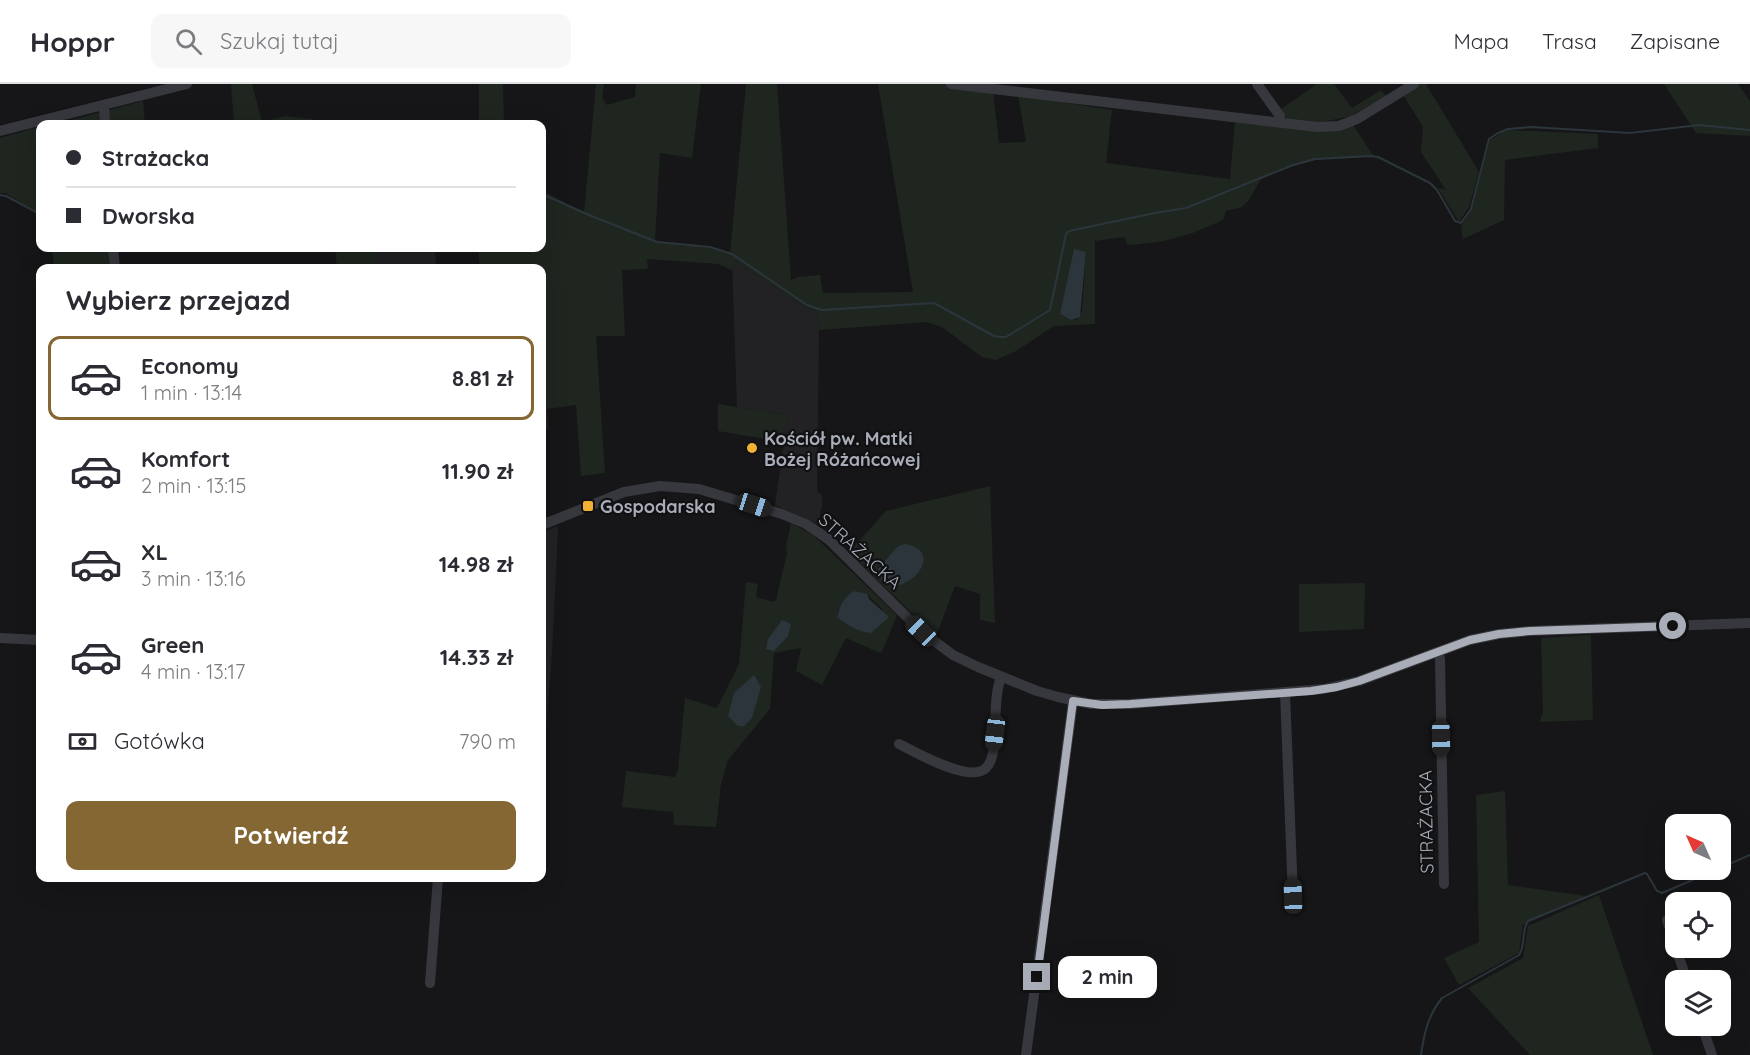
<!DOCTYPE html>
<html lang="pl">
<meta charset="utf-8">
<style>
body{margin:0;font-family:Quicksand,sans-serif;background:#f7f7f7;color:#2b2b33;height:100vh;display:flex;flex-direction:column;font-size:22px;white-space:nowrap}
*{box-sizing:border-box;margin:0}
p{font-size:20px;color:#7c7c81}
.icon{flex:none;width:33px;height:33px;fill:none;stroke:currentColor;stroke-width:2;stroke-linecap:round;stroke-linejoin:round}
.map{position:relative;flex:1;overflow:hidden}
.details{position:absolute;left:36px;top:180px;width:510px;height:618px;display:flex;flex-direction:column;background:#fff;border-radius:12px;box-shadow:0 6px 24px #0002}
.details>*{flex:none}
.top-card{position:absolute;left:36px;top:36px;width:510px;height:132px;border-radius:12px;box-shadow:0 6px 24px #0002;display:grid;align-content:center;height:132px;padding:0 30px;background:#fff}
.needle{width:39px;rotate:315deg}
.controls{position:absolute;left:1665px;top:730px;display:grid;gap:12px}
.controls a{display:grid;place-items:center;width:66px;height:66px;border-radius:12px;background:#fff;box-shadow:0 6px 24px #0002;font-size:30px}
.end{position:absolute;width:27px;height:27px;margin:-14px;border:8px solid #a8adb8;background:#111;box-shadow:0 0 0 3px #111}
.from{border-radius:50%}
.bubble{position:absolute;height:42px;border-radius:12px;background:#fff;box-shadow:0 6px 24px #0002;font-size:20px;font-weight:800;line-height:42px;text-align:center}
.car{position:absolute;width:18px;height:36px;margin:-18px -9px;border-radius:8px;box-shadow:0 0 4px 2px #0007;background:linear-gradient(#222 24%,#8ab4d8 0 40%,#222 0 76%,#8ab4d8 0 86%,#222 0)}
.top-card b{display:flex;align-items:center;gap:21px;height:57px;font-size:22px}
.top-card b+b{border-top:2px solid #e1e1e2}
.top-card i{width:15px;height:15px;background:#2b2b33}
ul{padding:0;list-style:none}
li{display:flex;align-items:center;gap:18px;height:84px;margin:0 12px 9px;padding:0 18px;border:3px solid transparent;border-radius:12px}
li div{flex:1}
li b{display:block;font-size:22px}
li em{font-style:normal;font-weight:800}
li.current{border-color:#856733}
li>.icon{width:54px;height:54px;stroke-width:1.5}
h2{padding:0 30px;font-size:27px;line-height:72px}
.pay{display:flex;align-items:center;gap:15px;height:66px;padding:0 30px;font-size:22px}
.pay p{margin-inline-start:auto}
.button{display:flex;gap:12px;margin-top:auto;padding:12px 30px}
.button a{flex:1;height:69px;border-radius:12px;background:#856733;color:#fff;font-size:24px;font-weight:800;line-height:69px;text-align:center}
header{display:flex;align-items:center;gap:36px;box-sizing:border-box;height:84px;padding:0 30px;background:#fff;border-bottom:2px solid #e1e1e2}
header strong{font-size:28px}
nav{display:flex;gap:33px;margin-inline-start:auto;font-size:21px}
.search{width:420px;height:54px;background:#f7f7f7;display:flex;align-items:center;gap:15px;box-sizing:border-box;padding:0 21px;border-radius:12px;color:#7c7c81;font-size:22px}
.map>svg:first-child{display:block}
.built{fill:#222225}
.green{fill:#1e261f;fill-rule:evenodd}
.water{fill:#2c353c}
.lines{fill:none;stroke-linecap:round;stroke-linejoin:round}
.stream{stroke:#2c353c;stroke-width:2}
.minor{stroke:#37383d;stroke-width:10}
.route{stroke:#a8adb8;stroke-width:8}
.poi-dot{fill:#f2b134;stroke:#111113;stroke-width:2}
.labels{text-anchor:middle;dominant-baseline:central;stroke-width:4.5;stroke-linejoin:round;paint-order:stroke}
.poi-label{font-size:18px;font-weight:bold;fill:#a8adb8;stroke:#111113;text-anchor:start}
.street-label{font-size:18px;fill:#a8adb8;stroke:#111113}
</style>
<header>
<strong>Hoppr</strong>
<div class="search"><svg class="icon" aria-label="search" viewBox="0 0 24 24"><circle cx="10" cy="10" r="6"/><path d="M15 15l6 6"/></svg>Szukaj tutaj</div>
<nav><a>Mapa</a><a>Trasa</a><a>Zapisane</a></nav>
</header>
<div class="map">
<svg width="1750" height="971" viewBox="0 0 1750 971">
<rect width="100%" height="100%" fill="#161618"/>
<!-- built -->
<path class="built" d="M374,164H435L436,184H378Z
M732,177H735L805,223L817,227L819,246L817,407L822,411V421L818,440L775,421L788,331L737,323Z
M558,442L552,570L542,697V448Z"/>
<!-- green -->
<path class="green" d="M231,0H252L262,38L285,32L313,35L314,40H234Z
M479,0H503L504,40H479Z
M596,0H604L602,14L607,21L635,13L636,0H701L692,74L660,69L655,156L683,162H702L730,170L746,0H777L791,196L798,193L820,191L823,209L913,208L878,0H974L993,7L999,59L1026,58L1018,11L1112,26L1106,79L1230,95L1235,38L1321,43L1350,36L1374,73L1316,76L1284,85L1261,95L1249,116L1242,123L1226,127L1223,136L1193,149L1164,157L1132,161L1127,160L1124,153L1095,157V240L1054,242L1016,267L996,276L982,273L942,243L927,238L819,246L817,227L805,223L735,177H732V186L718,180L647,175L648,185L622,186L625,252H596L605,389L581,392L576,321L547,325L548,345L542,346V184H480L478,164H542V109L549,110L584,129ZM1074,166L1086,169L1082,227L1076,236L1061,231Z
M1317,0H1334L1352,24L1381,6L1386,12L1351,32L1318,39L1288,37L1281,25Z
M1418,0H1426L1479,88L1469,123L1459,138L1438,104L1446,106L1421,68L1423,43L1402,9Z
M1664,0H1738L1750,17V52L1696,49Z
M143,17L145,40H72L71,36Z
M39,43L40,129L5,109H0V54Z
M1506,46L1598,50V64L1505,76L1504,136L1463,155L1461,142L1472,125L1490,56Z
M52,164H113L115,184H54Z
M335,164H374L378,184H337Z
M718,320L788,331L784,361L769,359L766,355L718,347Z
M990,402L995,539L980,536V510L955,502L937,550H933L849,468L886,427ZM884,477L923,481C908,499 895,511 877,489L878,483Z
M791,439L814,452L897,531L883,566L880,569L846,554L822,601L796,587L801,564L774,569L770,625L728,676L721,700L716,743L674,741L673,728L622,723L626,687L675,693L678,686L685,614L717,624L739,580L746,498L758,500L756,513L774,518L776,516L787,469L786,462ZM854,507L866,510L883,526L837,533L839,524Z
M1365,499L1364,545L1299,548V500Z
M1591,551L1593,636L1539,638L1543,629L1541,554Z
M1505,707L1508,801L1586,812L1523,841L1519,869L1459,901L1444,874L1479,858L1476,711Z
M1599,811L1653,971H1530L1468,904L1523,874L1528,842Z"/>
<!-- water -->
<path class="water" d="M1074,165L1086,168L1080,233L1071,236L1060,230Z
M905,460C945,467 911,506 891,501C885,500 881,494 877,489V486L898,462Z
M854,507L867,510L869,515L889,533L871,549C860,549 846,540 837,533C840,521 843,514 854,507Z
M782,536L791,540L788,552L774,567L766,565L768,555Z
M754,591L761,603L752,634L744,642H738L728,632L734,609Z"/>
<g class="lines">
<!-- stream -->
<path class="stream" d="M542,110L589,131L657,158L710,163L732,170L807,221L822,226L934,219L994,252L1001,253H1006L1050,226L1066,150L1069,147L1155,129L1186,124L1293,81L1315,75L1370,72L1378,73L1430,99L1437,106L1455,137L1461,139L1471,125L1489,55L1498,49L1508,45L1531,43L1630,49L1699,41L1750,46
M0,111L6,112L40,130
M1720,784L1750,771
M1421,971C1424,950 1428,931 1442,914L1519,871C1526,861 1521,847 1528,837L1645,789L1647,790L1657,807L1662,809L1716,786"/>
<!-- minor -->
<path class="minor" d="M951,0L1317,43L1339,42L1357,35L1414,0
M1257,0L1280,32V39
M104,21L105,40
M0,47L187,0
M113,164L115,184
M542,441L624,408L660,402L699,405L782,430L806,440L828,455L921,547L953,571L978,583L1037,607L1058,613L1091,620H1130L1324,605L1359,597L1470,556L1499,550L1530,547L1750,539
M0,554L40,556
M1438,568L1440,575L1444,800
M1285,608L1293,812
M899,660C915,668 970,700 986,684C995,675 994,656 995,644C996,627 995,609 1001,593
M1667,836L1676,862
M1676,864L1687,897
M430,899L438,794
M1702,942L1712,971
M1026,971L1073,617"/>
</g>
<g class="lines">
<!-- route -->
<path class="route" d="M1037,893L1073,617L1102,621L1130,620L1311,607L1337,603L1359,597L1470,556L1499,550L1530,547L1673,542"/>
</g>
<!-- markers -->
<g class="poi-dot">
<circle cx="752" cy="364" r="6"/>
<rect x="582" y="416" width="12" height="12" rx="3"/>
</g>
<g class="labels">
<!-- poi labels -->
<g class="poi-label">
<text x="764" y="354">Kościół pw. Matki<tspan x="764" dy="21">Bożej Różańcowej</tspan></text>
<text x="600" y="422">Gospodarska</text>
</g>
<!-- street labels -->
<g class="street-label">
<text transform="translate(860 467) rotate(42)">STRAŻACKA</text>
<text transform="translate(1426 738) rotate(-91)">STRAŻACKA</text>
</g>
</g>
</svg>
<div class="controls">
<a><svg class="needle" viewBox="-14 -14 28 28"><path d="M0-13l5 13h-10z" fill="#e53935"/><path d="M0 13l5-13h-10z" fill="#7c7c81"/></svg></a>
<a><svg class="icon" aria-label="locate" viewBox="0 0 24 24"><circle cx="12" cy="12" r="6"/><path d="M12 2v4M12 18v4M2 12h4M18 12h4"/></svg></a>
<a><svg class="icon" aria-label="layers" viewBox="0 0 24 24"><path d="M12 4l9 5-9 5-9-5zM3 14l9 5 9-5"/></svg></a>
</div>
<i class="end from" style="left:1673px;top:542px"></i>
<i class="end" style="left:1037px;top:893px"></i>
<div class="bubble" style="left:1058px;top:872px;width:99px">2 min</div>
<i class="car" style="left:754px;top:421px;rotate:108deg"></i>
<i class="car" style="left:921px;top:547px;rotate:314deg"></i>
<i class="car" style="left:995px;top:649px;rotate:187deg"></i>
<i class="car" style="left:1441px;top:654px;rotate:179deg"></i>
<i class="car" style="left:1293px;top:812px;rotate:358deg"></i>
<div class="top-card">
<b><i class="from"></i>Strażacka</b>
<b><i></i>Dworska</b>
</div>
<section class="details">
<h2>Wybierz przejazd</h2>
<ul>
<li class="current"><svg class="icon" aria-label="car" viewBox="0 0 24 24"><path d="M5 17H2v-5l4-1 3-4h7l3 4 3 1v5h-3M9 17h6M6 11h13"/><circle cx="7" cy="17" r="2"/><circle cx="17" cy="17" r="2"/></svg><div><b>Economy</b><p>1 min · 13:14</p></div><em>8.81 zł</em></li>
<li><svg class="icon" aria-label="car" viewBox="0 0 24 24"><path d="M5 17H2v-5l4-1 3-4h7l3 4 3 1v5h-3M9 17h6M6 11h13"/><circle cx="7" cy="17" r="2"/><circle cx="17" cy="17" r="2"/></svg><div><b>Komfort</b><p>2 min · 13:15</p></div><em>11.90 zł</em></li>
<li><svg class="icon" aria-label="car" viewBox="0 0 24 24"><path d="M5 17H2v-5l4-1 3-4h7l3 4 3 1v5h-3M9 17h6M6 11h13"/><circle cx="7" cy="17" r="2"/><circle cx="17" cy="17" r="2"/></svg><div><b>XL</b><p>3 min · 13:16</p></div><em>14.98 zł</em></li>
<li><svg class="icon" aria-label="car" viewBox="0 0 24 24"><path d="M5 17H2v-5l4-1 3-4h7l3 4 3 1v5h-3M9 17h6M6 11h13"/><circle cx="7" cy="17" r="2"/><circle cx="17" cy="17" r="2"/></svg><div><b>Green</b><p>4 min · 13:17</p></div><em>14.33 zł</em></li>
</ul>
<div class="pay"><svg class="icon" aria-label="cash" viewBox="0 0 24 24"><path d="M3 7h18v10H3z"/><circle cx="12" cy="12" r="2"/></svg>Gotówka<p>790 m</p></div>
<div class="button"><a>Potwierdź</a></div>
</section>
</div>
